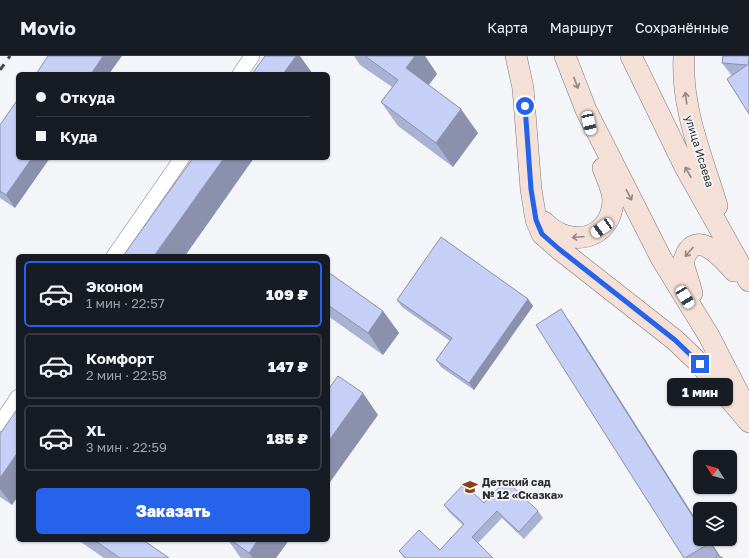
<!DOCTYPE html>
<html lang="ru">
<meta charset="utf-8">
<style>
body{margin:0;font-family:"Golos Text",sans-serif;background:#20242c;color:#f1f3f6;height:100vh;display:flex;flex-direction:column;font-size:15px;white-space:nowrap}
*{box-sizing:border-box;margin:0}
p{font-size:13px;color:#9ea1a6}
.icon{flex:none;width:22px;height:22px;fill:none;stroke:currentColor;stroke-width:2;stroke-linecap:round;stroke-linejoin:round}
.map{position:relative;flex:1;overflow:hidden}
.drawer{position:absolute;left:16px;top:198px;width:314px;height:288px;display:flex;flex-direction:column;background:#171b24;border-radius:6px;box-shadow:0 1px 3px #0004}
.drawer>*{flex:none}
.banner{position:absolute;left:16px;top:16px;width:314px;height:88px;border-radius:6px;box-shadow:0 1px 3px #0004;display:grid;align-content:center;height:88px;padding:0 20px;background:#171b24}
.needle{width:26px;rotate:307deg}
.buttons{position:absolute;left:693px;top:394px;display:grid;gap:8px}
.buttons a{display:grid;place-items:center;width:44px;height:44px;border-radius:6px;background:#171b24;box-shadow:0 1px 3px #0004;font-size:20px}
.end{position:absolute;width:18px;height:18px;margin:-9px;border:5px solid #2563eb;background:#fff;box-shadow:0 0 0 2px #fff}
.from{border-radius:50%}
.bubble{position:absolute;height:28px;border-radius:6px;background:#171b24;box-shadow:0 1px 3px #0004;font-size:13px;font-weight:800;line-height:28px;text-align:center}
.car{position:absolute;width:12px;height:24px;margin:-12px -6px;border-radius:5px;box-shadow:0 0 3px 1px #0007;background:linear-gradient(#fff 24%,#345 0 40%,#fff 0 76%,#345 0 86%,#fff 0)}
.banner b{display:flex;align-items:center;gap:14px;height:38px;font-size:15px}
.banner b+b{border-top:1px solid #363941}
.banner i{width:10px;height:10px;background:#f1f3f6}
ul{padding:7px 0 0;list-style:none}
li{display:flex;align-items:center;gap:12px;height:66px;margin:0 8px 6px;padding:0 12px;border:2px solid #363941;border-radius:6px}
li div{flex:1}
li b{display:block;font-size:15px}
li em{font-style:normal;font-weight:800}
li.selected{border-color:#2563eb}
li>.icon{width:36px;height:36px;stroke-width:1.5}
.button{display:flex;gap:8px;margin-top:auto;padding:8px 20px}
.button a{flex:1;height:46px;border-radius:6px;background:#2563eb;color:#fff;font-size:16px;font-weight:800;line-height:46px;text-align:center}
header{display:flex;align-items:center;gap:24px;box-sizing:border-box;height:56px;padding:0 20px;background:#171b24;border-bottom:1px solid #363941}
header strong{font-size:19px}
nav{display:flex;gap:22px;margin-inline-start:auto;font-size:14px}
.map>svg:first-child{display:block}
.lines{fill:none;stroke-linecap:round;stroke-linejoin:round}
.street-casing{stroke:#797a7e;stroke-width:16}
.secondary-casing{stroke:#797a7e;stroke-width:22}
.street{stroke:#fff;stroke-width:15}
.secondary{stroke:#f4e0d6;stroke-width:21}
.rail{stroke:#434446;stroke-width:3;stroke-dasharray:7 7;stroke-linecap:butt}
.wall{fill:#aab2d4}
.shaded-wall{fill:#8b91ac}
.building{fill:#c6cff6;stroke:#8b91ac}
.oneway{stroke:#918783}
.route{stroke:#2563eb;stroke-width:5}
.labels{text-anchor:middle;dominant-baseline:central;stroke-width:3.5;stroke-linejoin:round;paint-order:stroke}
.street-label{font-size:11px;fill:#2e2e30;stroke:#f4f5f9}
.poi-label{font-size:11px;font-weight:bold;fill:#2e2e30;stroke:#f4f5f9;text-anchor:start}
</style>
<header>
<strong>Movio</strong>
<nav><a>Карта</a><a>Маршрут</a><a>Сохранённые</a></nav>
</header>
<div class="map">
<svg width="749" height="502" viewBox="0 0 749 502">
<rect width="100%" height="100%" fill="#f4f5f9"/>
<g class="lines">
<!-- street casing -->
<g class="street-casing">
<path id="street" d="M240,18L252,0
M114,200L182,102
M0,368L18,341"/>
</g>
<!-- secondary casing -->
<g class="secondary-casing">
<path id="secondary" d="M516,0L523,32L531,133L536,164L542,178L559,193L675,284L700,308L749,366
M565,0L586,54L661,202L709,280L743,346
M631,0L684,109L749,225
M684,0C681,53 702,100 717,150
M544,166C569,193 611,184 613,145C613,134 607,123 603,112
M692,237L683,207C693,169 720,199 734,215"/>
</g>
<!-- street -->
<use href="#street" class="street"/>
<!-- secondary -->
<use href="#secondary" class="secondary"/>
<!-- rail -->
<path class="rail" d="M0,14L10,0"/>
</g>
<!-- wall -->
<path class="wall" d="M354,0H425L437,18L429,29L478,77L453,111L398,70L381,46L392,31L360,9Z
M749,0V58L732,20L722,7Z
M0,69L15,152L0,142Z
M328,216L383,255L399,277L383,299L328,260Z
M528,243L533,250L474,334L441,311L436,304L450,285L402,251L397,244Z
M576,275L700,470V483H709L720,500L723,502H684Z
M18,352V440L12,449L0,441V378Z
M484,447L538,455L543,462L524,483L502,462L478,487L493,502H404L399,495L440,494L463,469L449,456L444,449Z
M78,484H143L169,502H104Z
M228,484H289L276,502H241L240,501Z"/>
<!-- shaded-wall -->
<path class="shaded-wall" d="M103,0H122L109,18H91Z
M296,0H300L313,18H283Z
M415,0H425L437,18L423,36L406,12Z
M461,53L478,77L453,111L436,87Z
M32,102H50L15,152L6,139Z
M224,102H254L185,200H154Z
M528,243L533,250L474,334L469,327Z
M561,253L576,275L700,470V472Z
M383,255L399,277L383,299L368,277Z
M363,337L378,359L328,429V386Z
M18,396V440L12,449L0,433V422Z
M707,483H709L721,502H720Z
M258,484H289L276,502H253L249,497Z"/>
<!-- building -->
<path class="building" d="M48,0H103L91,18H36Z
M265,0H296L283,18H252Z
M365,0H415L406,12L461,53L436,87L381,46L398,24Z
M723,0H749L748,9L749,11V58L727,23L747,9L722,7Z
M18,43V102H32L6,139L0,135V69Z
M193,102H224L154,200H123Z
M441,181L528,243L469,327L436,304L452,282L397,244Z
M328,216L383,255L368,277L328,249Z
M561,253L700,472V483H707L710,487L685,502H684L536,269Z
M338,320L363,337L328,386V334Z
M18,352V396L0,422V378Z
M506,424L538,455L519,476L497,455L472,481L492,501V502H406L399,495L419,474L440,494L464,468L444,449L464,428L484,447Z
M94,484H143L169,502H120Z
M231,484H258L249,497Z
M717,499L723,502H716Z"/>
<!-- one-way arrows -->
<defs><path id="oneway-shaft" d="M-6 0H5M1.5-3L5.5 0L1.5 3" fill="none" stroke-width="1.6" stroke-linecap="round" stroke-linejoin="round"/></defs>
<g class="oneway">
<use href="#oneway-shaft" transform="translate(576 27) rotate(69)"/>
<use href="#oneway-shaft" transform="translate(686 42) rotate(-97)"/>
<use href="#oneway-shaft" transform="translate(688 116) rotate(-119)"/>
<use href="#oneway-shaft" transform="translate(629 139) rotate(63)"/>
<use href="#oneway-shaft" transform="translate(578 181) rotate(175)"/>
<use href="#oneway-shaft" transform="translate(689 196) rotate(131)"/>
</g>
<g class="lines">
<!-- route -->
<path class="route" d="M525,50L531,133L536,164L542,178L559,193L675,284L700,308"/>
</g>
<!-- icons -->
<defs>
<g id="school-bare" transform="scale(1.2)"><path d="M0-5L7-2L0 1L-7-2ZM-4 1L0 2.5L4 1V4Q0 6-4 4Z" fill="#854017" stroke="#f4f5f9" stroke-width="2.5" paint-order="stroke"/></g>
</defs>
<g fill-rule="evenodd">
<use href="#school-bare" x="470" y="431"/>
</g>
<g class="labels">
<!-- street labels -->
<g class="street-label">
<text transform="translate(700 95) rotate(73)">улица Исаева</text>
</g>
<!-- poi labels -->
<g class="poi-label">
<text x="482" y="425">Детский сад<tspan x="482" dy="13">№ 12 «Сказка»</tspan></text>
</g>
</g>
</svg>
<div class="buttons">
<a><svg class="needle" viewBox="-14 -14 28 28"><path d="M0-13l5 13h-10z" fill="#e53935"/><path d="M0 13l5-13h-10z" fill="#9ea1a6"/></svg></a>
<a><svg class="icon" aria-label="layers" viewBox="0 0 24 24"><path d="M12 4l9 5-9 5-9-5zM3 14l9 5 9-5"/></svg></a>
</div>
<i class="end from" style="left:525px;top:50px"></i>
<i class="end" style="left:700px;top:308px"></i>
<div class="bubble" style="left:667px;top:322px;width:66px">1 мин</div>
<i class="car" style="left:589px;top:67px;rotate:167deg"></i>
<i class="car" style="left:602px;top:172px;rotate:235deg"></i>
<i class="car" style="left:685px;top:241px;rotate:149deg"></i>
<div class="banner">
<b><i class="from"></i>Откуда</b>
<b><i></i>Куда</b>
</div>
<section class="drawer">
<ul>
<li class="selected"><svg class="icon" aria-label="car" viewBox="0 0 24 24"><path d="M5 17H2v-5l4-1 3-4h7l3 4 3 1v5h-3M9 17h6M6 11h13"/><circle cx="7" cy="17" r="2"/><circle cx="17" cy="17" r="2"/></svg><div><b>Эконом</b><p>1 мин · 22:57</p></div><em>109 ₽</em></li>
<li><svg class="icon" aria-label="car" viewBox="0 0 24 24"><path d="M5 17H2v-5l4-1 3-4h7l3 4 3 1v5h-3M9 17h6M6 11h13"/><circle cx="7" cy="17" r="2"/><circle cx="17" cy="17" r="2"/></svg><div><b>Комфорт</b><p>2 мин · 22:58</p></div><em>147 ₽</em></li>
<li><svg class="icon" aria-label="car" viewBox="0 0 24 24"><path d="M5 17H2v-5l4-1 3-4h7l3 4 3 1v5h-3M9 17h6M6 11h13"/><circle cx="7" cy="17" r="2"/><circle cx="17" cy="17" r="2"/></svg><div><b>XL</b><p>3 мин · 22:59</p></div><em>185 ₽</em></li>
</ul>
<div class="button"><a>Заказать</a></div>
</section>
</div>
